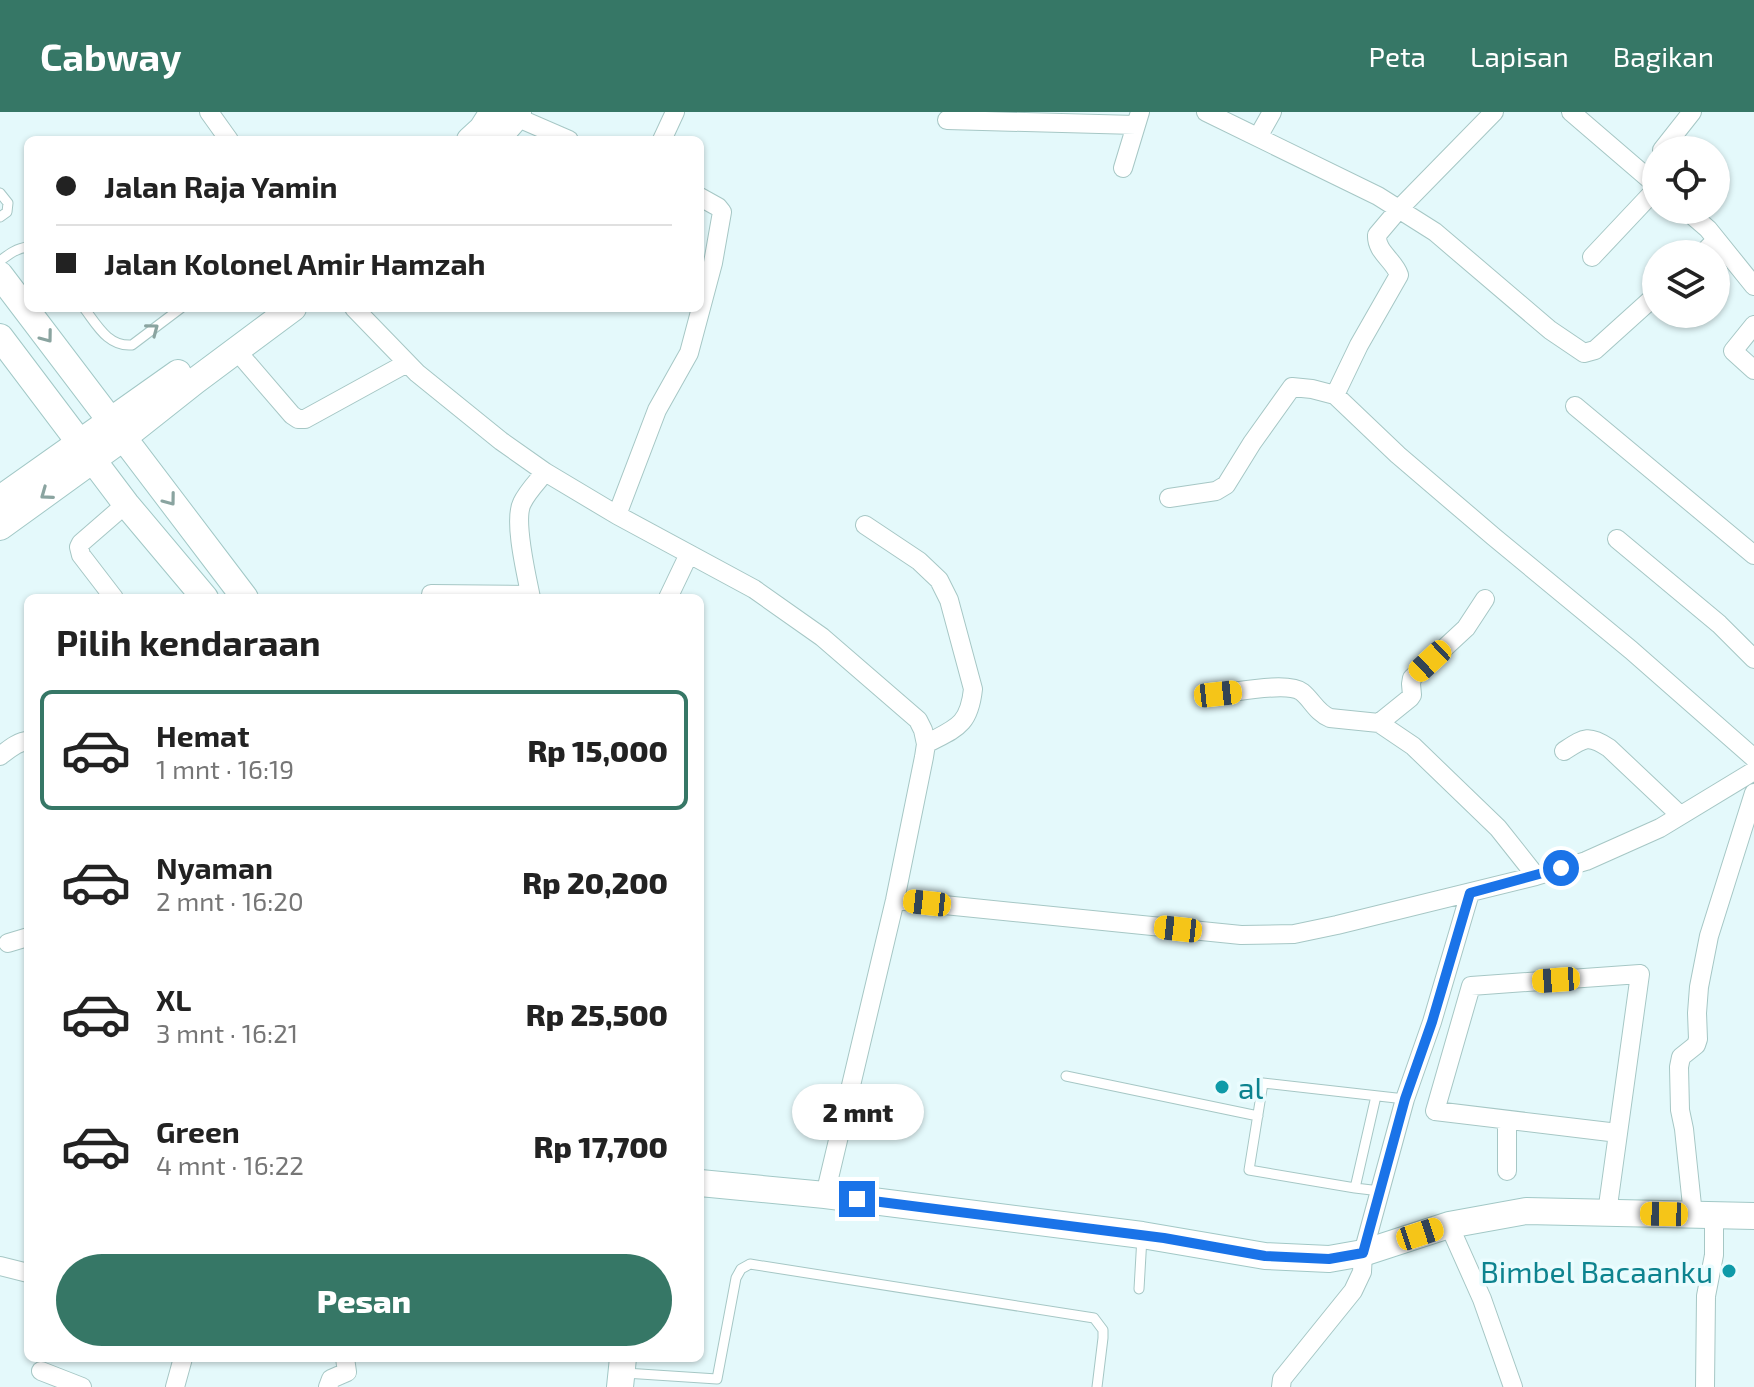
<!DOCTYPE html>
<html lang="id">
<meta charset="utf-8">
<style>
body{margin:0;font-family:"Exo 2",sans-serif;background:#f2f2f2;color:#222;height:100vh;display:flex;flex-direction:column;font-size:30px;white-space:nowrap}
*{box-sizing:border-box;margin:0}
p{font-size:26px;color:#767676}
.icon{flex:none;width:44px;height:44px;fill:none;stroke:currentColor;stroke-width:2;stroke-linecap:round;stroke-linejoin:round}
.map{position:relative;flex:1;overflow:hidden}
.side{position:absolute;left:24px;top:482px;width:680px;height:768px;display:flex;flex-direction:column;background:#fff;border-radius:12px;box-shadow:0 2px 6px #0004}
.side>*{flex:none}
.top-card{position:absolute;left:24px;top:24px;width:680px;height:176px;border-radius:12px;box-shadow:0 2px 6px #0004;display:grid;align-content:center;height:176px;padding:0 32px;background:#fff}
.tools{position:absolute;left:1642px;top:24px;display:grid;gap:16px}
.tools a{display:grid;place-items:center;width:88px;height:88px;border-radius:50%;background:#fff;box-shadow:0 2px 6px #0004;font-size:40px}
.end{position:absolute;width:36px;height:36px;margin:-18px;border:10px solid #1a73e8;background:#fff;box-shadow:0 0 0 4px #fff}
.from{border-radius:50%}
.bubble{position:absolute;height:56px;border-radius:28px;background:#fff;box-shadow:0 2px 6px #0004;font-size:26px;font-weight:800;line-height:56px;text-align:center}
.car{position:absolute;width:24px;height:48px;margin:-24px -12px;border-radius:10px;box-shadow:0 0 6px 2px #0007;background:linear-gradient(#f5c518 24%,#345 0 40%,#f5c518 0 76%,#345 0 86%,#f5c518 0)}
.top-card b{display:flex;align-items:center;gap:28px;height:76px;font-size:30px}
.top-card b+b{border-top:2px solid #e0e0e0}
.top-card i{width:20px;height:20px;background:#222}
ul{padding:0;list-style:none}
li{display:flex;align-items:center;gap:24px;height:120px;margin:0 16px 12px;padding:0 16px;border:4px solid transparent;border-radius:12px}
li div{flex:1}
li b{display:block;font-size:30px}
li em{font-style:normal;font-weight:800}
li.on{border-color:#367766}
li>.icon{width:72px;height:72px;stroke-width:1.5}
h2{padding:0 32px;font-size:36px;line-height:96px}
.action{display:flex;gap:16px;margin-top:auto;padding:16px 32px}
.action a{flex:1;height:92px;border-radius:48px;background:#367766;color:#fff;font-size:32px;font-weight:800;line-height:92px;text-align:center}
header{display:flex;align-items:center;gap:48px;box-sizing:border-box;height:112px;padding:0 40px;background:#367766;color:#fff}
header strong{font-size:38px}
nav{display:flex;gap:44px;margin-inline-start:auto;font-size:28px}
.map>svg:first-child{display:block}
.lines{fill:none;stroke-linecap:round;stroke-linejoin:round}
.lane-casing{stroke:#a6c7c5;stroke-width:11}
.street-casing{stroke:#a6c7c5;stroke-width:20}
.secondary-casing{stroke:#a2c8c6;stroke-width:28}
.lane{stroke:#fff;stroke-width:9}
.street{stroke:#fff;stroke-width:18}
.secondary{stroke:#fff;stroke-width:26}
.oneway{stroke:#8aa4a0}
.route{stroke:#1a73e8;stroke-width:10}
.culture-dot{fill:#0f9aa8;stroke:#eafcfe;stroke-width:3}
.labels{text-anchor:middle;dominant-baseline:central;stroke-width:7;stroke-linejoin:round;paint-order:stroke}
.culture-label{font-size:30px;fill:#0d838f;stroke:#eafcfe;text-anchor:start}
</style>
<header>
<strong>Cabway</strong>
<nav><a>Peta</a><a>Lapisan</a><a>Bagikan</a></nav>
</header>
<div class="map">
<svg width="1754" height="1275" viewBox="0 0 1754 1275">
<rect width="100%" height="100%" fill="#e4f9fb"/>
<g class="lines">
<!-- lane casing -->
<g class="lane-casing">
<path id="lane" d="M0,81L8,91L7,100L0,105
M0,149C9,142 17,136 28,135
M84,196C97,213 108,235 132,233L181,196
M1066,964L1258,1004
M1376,984L1355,1076L1249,1058L1263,971L1396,986L1405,987
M1355,1076L1380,1079
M1139,1177L1142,1125
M625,1261L717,1267L736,1166L741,1157L750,1152L1094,1206L1103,1218V1226L1097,1275"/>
</g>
<!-- street casing -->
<g class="street-casing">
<path id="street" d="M209,0L229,28
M1206,0L1378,84L1435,120L1550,218L1584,241L1595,238L1656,183
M1571,0L1656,73
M516,5L569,28
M947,8L1136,13
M1258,25L1272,0
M662,28L675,0
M1662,38L1692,0
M1123,56L1140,0
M1686,98L1708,117L1754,174
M1702,142L1716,128
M1592,145L1656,77
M354,196L417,261L501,329L545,360L617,403L754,477L822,525L918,608L923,618L926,632L924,645L895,788L825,1083
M1754,213L1733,239L1754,258
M236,238L292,303L298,307H305L407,251
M1335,283L1359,233L1399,163C1394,148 1376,140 1377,123L1399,97L1494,0
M1575,294L1754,443
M1169,386L1216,379L1226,373L1252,331L1292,275L1312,277L1335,283L1398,343L1494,425L1631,538L1754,646
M617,403L657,298L689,241L713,151L722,100L718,95L700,85
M865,413L919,449L939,468L949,488L973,577C969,614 956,616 926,632
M1617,427L1719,512L1754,547
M431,482L530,483
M114,486L81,443L79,435L81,431L126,392
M531,486C527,465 513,409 522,391C527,380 538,369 545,360
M668,486L689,442
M1218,582C1237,580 1288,569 1302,580C1312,588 1317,601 1330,606L1379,611L1413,634L1498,716L1536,764
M1379,611L1410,586L1412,583L1411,572L1412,566L1466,516L1485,487
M1564,639C1584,626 1588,622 1609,636L1680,703
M0,644C8,638 18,629 28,629
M895,788L1241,823L1294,822L1337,813L1536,764L1586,749L1660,716L1754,659
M8,831L28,825
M1507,1059V1008
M1607,1101L1640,862L1471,874L1435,999L1618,1021
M1693,1103L1684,1017L1680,998L1679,955L1681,945L1696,933L1698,927L1697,901L1699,875L1709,824L1754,681
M1449,1113L1482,1187L1513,1275
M0,1154L28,1161
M41,1259L82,1275
M175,1275L183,1246
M328,1275L331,1267L347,1260L345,1246
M1281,1275L1282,1267L1353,1179L1362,1160L1363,1141L1405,987L1432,910L1470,781
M1705,1275L1706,1184L1714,1143V1103"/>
</g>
<!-- secondary casing -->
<g class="secondary-casing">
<path id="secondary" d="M470,28L482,17L493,0
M496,28L516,5L518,0
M0,163L245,486
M0,225L126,392L205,486
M0,387L178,261
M0,415L123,326L195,269L293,196
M700,1071L825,1083L1142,1123L1265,1144L1329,1147L1363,1141L1449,1113L1526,1099L1754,1104
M620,1275L623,1246"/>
</g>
<!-- lane -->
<use href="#lane" class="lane"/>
<!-- street -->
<use href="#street" class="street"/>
<!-- secondary -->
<use href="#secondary" class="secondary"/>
</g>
<!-- one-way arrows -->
<defs><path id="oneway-chevron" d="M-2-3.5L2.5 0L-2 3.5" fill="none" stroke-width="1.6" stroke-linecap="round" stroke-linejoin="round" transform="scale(2)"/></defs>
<g class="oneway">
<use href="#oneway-chevron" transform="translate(153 217) rotate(-37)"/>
<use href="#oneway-chevron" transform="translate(47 225) rotate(53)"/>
<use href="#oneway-chevron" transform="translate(46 382) rotate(144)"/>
<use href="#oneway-chevron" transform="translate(170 388) rotate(53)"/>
</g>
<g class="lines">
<!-- route -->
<path class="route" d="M857,1087L1164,1126L1265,1144L1329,1147L1363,1141L1405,987L1432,910L1470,781L1561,756"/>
</g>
<!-- markers -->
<g class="culture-dot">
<circle cx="1222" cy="975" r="8"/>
<circle cx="1729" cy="1159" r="8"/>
</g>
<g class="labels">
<!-- culture labels -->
<g class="culture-label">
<text x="1238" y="975">al</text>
<text x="1713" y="1159" text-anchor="end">Bimbel Bacaanku</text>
</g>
</g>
</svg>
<div class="tools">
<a><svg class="icon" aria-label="locate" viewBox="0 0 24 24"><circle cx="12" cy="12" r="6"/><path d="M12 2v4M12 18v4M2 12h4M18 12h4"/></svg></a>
<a><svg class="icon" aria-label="layers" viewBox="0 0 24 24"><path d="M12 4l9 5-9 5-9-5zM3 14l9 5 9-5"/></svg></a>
</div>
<i class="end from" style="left:1561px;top:756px"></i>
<i class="end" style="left:857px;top:1087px"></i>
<div class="bubble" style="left:792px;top:972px;width:132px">2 mnt</div>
<i class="car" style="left:1430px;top:549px;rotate:227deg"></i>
<i class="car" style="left:1218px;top:582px;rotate:84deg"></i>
<i class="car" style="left:927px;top:791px;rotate:276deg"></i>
<i class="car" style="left:1178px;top:817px;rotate:276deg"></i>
<i class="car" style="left:1556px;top:868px;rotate:266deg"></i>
<i class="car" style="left:1664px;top:1102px;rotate:271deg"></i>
<i class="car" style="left:1420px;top:1122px;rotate:72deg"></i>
<div class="top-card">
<b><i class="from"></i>Jalan Raja Yamin</b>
<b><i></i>Jalan Kolonel Amir Hamzah</b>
</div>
<section class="side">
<h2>Pilih kendaraan</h2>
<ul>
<li class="on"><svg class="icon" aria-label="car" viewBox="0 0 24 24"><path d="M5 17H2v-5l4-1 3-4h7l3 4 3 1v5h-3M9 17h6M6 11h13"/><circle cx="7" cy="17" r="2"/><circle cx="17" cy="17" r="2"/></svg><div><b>Hemat</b><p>1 mnt · 16:19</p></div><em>Rp 15,000</em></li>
<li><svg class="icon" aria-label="car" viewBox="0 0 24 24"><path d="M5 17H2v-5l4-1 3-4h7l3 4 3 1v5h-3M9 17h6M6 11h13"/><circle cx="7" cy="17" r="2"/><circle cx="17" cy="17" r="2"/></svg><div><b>Nyaman</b><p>2 mnt · 16:20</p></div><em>Rp 20,200</em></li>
<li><svg class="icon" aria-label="car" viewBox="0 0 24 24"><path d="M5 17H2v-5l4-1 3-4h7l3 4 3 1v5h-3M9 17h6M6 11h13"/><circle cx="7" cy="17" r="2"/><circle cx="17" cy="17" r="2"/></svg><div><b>XL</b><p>3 mnt · 16:21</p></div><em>Rp 25,500</em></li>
<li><svg class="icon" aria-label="car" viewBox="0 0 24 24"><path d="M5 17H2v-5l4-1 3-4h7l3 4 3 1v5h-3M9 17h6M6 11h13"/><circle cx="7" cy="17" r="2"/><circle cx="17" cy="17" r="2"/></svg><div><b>Green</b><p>4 mnt · 16:22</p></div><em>Rp 17,700</em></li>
</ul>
<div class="action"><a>Pesan</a></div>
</section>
</div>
